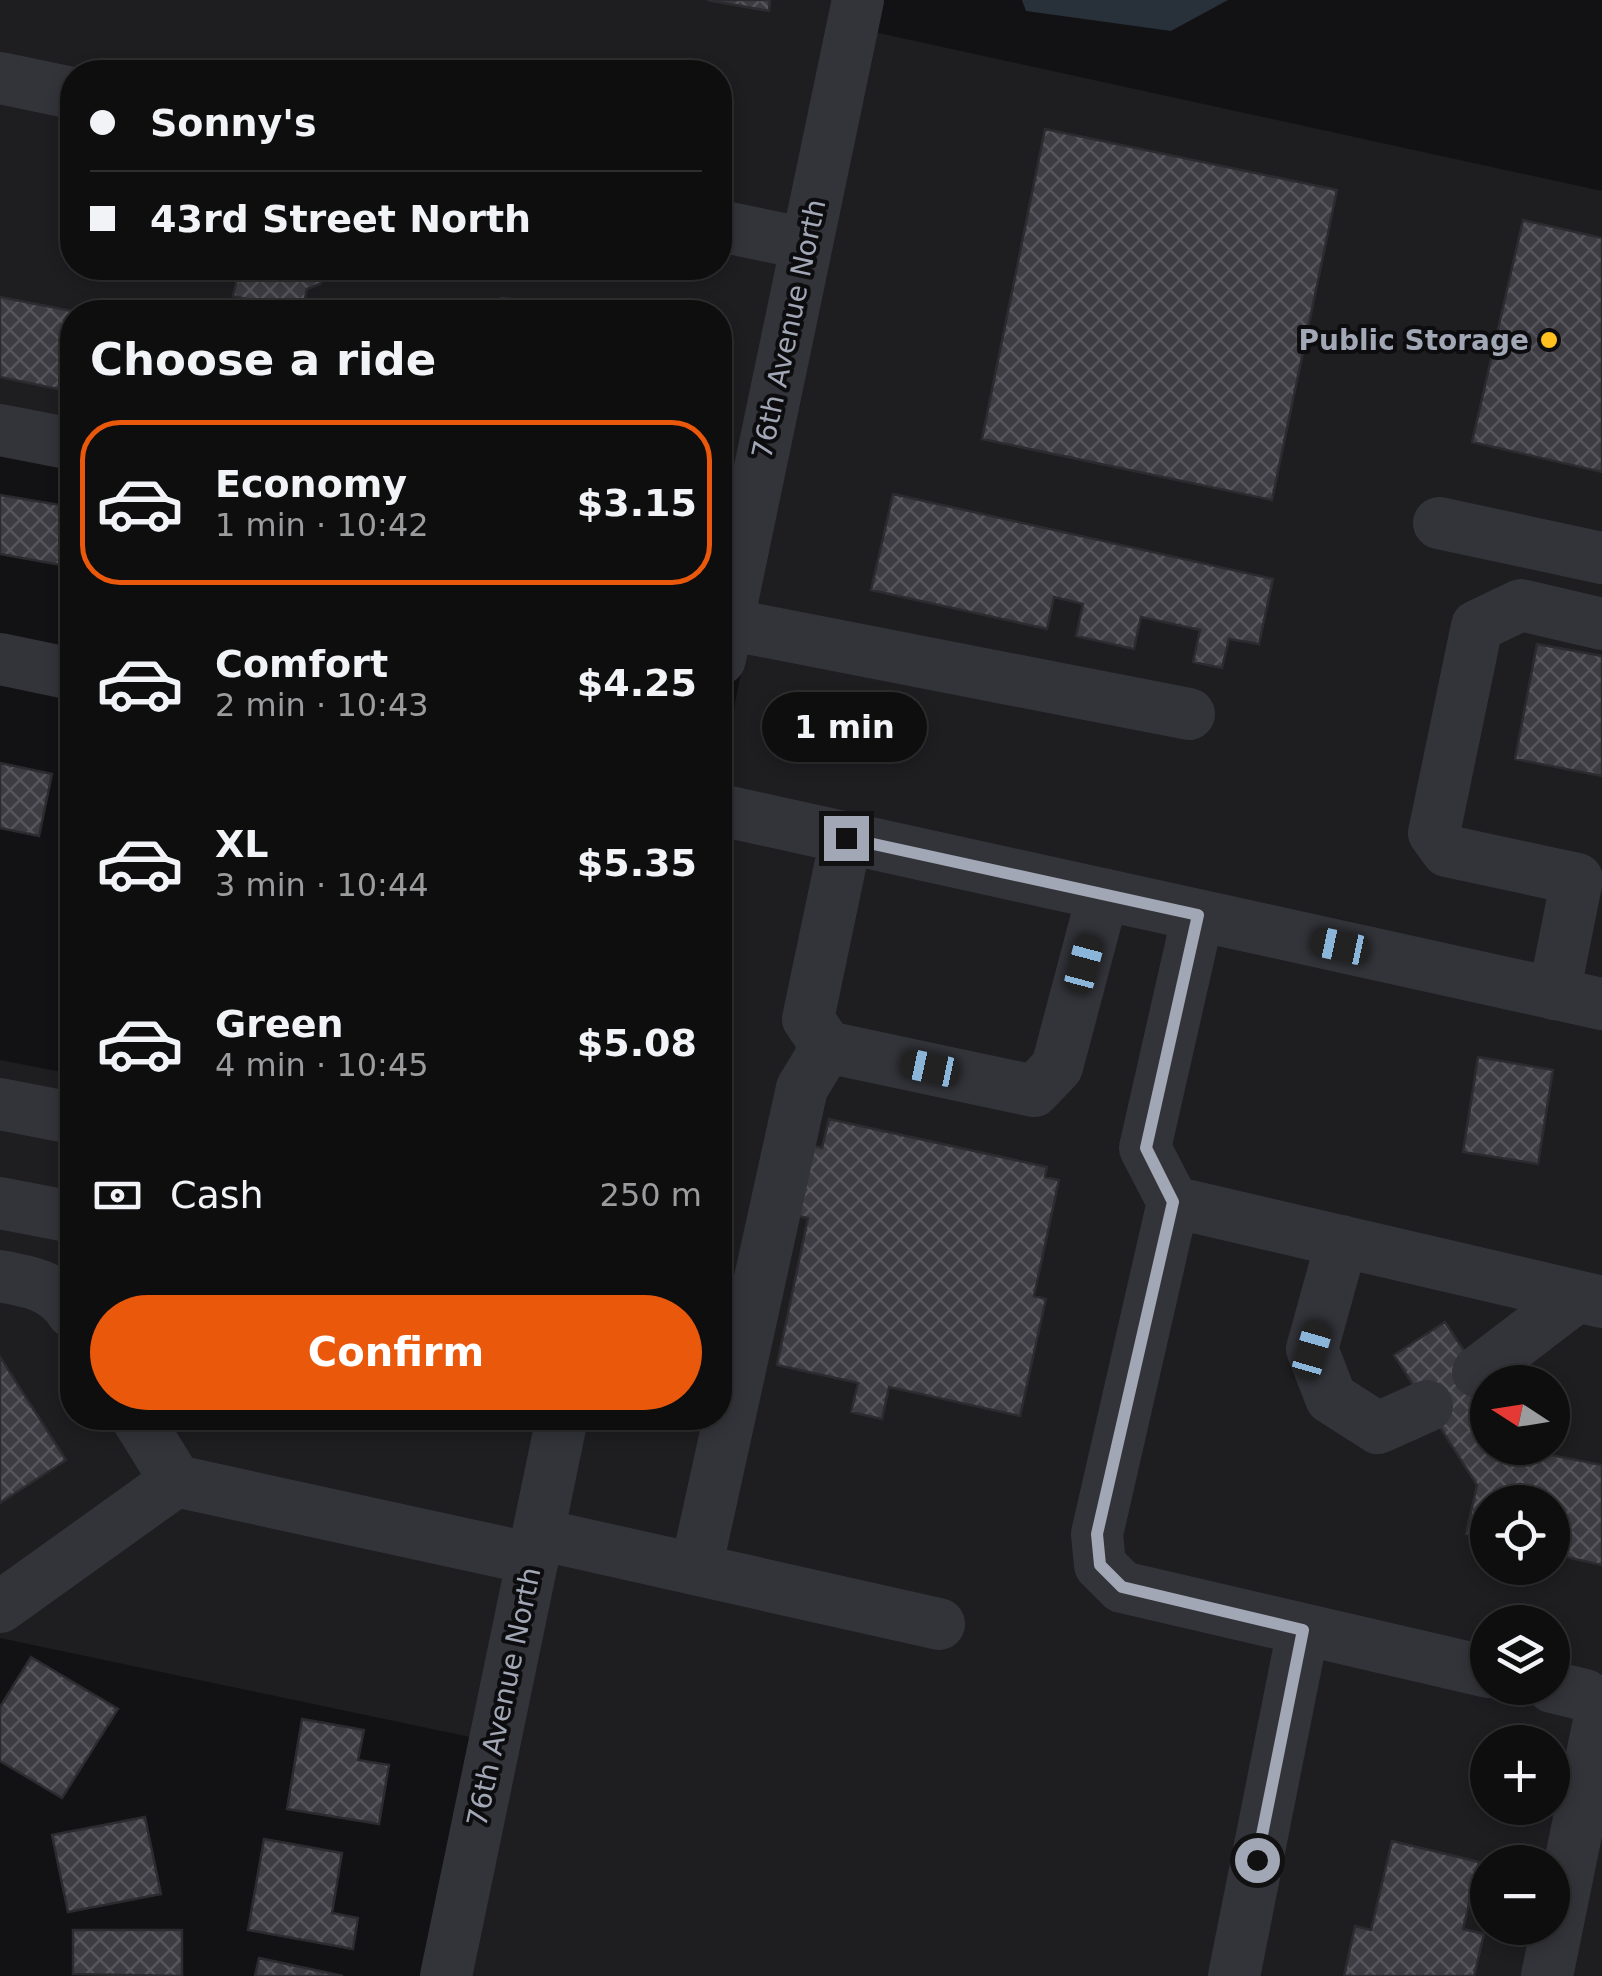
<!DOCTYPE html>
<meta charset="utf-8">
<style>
body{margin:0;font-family:"DejaVu Sans",sans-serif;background:#1c1c1d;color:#f1f3f6;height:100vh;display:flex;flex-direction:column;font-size:38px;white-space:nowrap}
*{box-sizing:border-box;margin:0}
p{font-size:32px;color:#9b9c9e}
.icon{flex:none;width:55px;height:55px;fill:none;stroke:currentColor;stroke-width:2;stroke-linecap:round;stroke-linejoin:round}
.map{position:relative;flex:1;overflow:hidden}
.side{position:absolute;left:60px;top:300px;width:672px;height:1130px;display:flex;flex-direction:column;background:#0e0e0f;border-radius:40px;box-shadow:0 5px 15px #0003,0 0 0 2px #2e2e2f}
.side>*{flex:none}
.hud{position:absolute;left:60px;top:60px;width:672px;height:220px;border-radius:40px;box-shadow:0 5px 15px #0003,0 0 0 2px #2e2e2f;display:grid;align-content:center;height:220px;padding:0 30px;background:#0e0e0f}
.needle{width:65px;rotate:282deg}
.controls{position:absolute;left:1470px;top:1365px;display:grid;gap:20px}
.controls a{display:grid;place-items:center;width:100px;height:100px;border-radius:50%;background:#0e0e0f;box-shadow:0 5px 15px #0003,0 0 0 2px #2e2e2f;font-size:50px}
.end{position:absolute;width:45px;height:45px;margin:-22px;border:12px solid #a2a7b6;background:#111;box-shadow:0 0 0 5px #111}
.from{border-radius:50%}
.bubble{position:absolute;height:70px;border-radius:35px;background:#0e0e0f;box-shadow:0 5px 15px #0003,0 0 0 2px #2e2e2f;font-size:32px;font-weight:700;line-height:70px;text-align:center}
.car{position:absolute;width:30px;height:60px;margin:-30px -15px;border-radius:12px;box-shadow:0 0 8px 2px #0007;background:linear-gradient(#222 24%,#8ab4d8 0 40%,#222 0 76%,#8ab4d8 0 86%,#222 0)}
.hud b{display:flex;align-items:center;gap:35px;height:95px;font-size:38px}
.hud b+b{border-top:2px solid #2e2e2f}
.hud i{width:25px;height:25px;background:#f1f3f6}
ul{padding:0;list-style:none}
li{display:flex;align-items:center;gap:30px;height:165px;margin:0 20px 15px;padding:0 10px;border:5px solid transparent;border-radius:40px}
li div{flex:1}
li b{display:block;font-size:38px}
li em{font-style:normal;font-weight:700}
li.on{border-color:#ea580c}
li>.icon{width:90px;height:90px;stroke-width:1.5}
h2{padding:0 30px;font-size:45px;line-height:120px}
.pay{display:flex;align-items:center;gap:25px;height:110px;padding:0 30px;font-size:38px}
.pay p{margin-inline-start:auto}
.action{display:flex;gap:20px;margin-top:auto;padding:20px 30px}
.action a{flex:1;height:115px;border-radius:60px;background:#ea580c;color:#fff;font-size:40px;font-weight:700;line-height:115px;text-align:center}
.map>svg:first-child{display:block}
.built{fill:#1e1e21;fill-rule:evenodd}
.water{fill:#283039}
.building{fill:url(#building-cross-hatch);stroke:#2c2c30;stroke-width:2.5}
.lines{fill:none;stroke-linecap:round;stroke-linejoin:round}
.minor{stroke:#33343a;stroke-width:52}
.route{stroke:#a2a7b6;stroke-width:12}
.poi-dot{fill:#ffc11f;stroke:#0d0d0f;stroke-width:4}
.labels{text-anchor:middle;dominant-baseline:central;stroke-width:8;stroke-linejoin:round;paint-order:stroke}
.street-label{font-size:28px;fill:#a2a7b6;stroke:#0d0d0f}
.poi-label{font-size:28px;font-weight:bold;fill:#a2a7b6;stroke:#0d0d0f;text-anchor:end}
</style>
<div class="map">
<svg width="1602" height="1976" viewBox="0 0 1602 1976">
<defs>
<pattern id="building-cross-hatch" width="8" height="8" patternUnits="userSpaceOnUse" patternTransform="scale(2.5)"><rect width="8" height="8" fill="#3c3c42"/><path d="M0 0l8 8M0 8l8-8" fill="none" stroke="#55555b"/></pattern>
</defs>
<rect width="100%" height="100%" fill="#121214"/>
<!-- built -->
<path class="built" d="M0,0H833L720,543V312H72V469L0,454ZM72,72H720V268H72Z
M874,32L1602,191V982L720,789V775Z
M720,832L1602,1025V1976H470L586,1418H720ZM1488,1382H1552V1448H1488ZM1488,1502H1552V1568H1488ZM1488,1622H1552V1688H1488ZM1488,1742H1552V1808H1488ZM1488,1862H1552V1928H1488Z
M0,1060L72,1074V1418H538L470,1737L0,1638Z"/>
<!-- water -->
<path class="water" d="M1022,0H1228L1171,31L1026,11Z"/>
<!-- building -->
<path class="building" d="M707,0H770L769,11Z
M1045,129L1337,190L1272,500L982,439Z
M1523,220L1602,238V472L1472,442Z
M198,268H332L320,284L307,289L302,311L233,296L237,279L197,271Z
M0,297L77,312H72V392L0,377Z
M501,298L556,303V312H500Z
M893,494L1273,579L1259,644L1229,639L1222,668L1193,662L1200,630L1141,617L1134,649L1076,636L1083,604L1054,597L1047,629L871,590Z
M0,495L72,507V567L0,554Z
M1537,644L1602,656V776L1515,759Z
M0,763L52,774L39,836L0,828Z
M1478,1057L1553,1070L1538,1164L1463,1152Z
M829,1119L1047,1167L1045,1177L1059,1180L1034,1296L1046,1299L1020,1416L889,1387L882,1419L851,1412L858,1383L777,1365L808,1218L793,1215L809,1145L822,1148Z
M1445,1322L1488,1387V1448H1515L1602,1465V1565L1552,1554V1502H1488V1539L1466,1534L1477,1485L1394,1355Z
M0,1357L66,1460L0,1503Z
M31,1657L118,1709L62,1798L0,1761V1707Z
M302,1719L364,1730L358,1760L389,1765L379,1824L287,1809Z
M145,1817L161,1894L68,1912L52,1835Z
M264,1839L342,1853L332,1913L358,1918L353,1949L248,1930Z
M1392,1841L1479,1862L1463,1929L1484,1934L1474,1976H1344L1355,1926L1371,1930Z
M73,1930H182V1976L73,1974Z
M259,1958L343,1976H255Z"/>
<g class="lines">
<!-- minor -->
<path class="minor" d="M0,78L72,93
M720,226L807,244
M0,430L72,444
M1439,523L1602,558
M727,624L1189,714
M0,659L72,674
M720,659L858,0
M720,810L1602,1004
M846,838L808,1019L827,1047L1034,1091L1057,1067L1103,894
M1198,915L1145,1148L1173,1202L1097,1534L1100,1565L1122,1587L1488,1672
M1554,994L1577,879L1447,851L1434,833L1477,626L1521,605L1602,624
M0,1104L72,1118
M1173,1202L1602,1302
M0,1203L72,1217
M1342,1241L1312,1349L1331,1398L1378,1428L1427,1406
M0,1276C29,1281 56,1286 72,1312
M1478,1372L1576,1297
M137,1418L176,1481L533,1559
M538,1534L939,1624
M696,1569L802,1088L827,1047
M0,1607L176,1481
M446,1976L562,1418
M1234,1976L1303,1630
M1547,1976L1599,1721L1598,1706L1585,1695L1552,1687"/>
</g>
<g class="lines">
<!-- route -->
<path class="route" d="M846,838L1198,915L1146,1148L1173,1202L1097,1534L1100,1565L1122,1587L1303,1630L1257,1860"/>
</g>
<!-- markers -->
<circle class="poi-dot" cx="1549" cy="340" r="10"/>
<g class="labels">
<!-- street labels -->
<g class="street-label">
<text transform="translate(789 329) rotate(-78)">76th Avenue North</text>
<text transform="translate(504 1697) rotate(-78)">76th Avenue North</text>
</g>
<!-- poi labels -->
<g class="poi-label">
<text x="1529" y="340">Public Storage</text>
</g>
</g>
</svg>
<div class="controls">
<a><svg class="needle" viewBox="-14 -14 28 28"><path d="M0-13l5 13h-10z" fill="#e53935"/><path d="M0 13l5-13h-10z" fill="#9b9c9e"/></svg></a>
<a><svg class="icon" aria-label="locate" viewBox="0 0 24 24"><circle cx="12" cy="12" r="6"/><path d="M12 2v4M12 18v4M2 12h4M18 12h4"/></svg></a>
<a><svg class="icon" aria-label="layers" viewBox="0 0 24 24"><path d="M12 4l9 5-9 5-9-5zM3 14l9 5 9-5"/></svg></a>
<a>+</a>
<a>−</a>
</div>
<i class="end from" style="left:1257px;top:1860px"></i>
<i class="end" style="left:846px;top:838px"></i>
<div class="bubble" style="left:762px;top:692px;width:165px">1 min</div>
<i class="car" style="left:1340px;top:946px;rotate:282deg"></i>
<i class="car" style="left:1084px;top:964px;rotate:15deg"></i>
<i class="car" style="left:930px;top:1068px;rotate:282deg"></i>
<i class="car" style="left:1312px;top:1350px;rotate:16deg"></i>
<div class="hud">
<b><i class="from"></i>Sonny's</b>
<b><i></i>43rd Street North</b>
</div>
<section class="side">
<h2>Choose a ride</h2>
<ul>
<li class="on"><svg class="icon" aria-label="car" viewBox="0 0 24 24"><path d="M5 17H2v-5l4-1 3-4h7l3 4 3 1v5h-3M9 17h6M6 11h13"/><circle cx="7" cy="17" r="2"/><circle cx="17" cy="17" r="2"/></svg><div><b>Economy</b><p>1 min · 10:42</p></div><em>$3.15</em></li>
<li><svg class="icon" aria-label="car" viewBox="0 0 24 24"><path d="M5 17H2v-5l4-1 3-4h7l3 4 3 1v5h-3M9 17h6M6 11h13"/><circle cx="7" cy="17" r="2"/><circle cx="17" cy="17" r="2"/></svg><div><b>Comfort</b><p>2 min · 10:43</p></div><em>$4.25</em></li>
<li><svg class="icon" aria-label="car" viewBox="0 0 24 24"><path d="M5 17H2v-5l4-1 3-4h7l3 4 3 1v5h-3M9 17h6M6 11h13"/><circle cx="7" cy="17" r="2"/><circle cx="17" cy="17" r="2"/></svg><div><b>XL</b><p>3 min · 10:44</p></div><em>$5.35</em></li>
<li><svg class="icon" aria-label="car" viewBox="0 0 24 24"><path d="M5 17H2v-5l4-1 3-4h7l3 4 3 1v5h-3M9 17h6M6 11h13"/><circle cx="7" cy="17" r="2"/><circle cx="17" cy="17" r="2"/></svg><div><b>Green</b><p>4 min · 10:45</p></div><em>$5.08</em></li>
</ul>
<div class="pay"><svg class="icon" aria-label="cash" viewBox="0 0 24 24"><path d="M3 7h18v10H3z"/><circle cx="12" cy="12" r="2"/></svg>Cash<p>250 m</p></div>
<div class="action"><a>Confirm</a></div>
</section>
</div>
